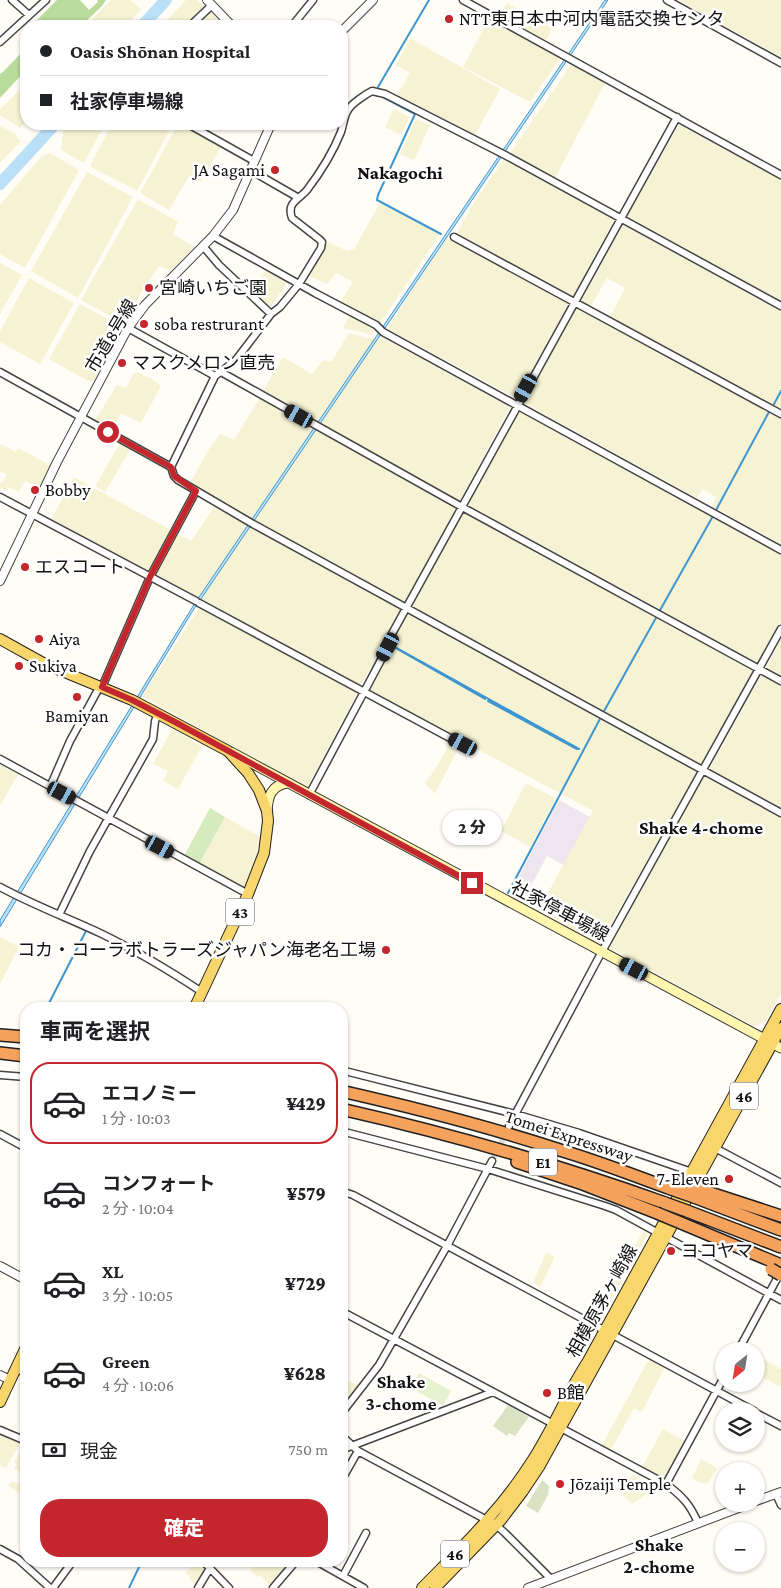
<!DOCTYPE html>
<html lang="ja">
<meta charset="utf-8">
<style>
body{margin:0;font-family:"Crimson Pro","Noto Sans JP",serif;background:#f2f2f2;color:#202124;height:100vh;display:flex;flex-direction:column;font-size:19px;white-space:nowrap}
*{box-sizing:border-box;margin:0}
p{font-size:16px;color:#757577}
.icon{flex:none;width:28px;height:28px;fill:none;stroke:currentColor;stroke-width:2;stroke-linecap:round;stroke-linejoin:round}
.map{position:relative;flex:1;overflow:hidden}
.side{position:absolute;left:20px;top:1002px;width:328px;height:565px;display:flex;flex-direction:column;background:#fff;border-radius:20px;box-shadow:0 1px 4px #0004}
.side>*{flex:none}
.banner{position:absolute;left:20px;top:20px;width:328px;height:110px;border-radius:20px;box-shadow:0 1px 4px #0004;display:grid;align-content:center;height:110px;padding:0 20px;background:#fff}
.needle{width:32px;rotate:210deg}
.tools{position:absolute;left:715px;top:1342px;display:grid;gap:10px}
.tools a{display:grid;place-items:center;width:50px;height:50px;border-radius:50%;background:#fff;box-shadow:0 1px 4px #0004;font-size:25px}
.end{position:absolute;width:22px;height:22px;margin:-11px;border:6px solid #c4262e;background:#fff;box-shadow:0 0 0 2px #fff}
.from{border-radius:50%}
.bubble{position:absolute;height:35px;border-radius:18px;background:#fff;box-shadow:0 1px 4px #0004;font-size:16px;font-weight:800;line-height:35px;text-align:center}
.car{position:absolute;width:15px;height:30px;margin:-15px -8px;border-radius:6px;box-shadow:0 0 4px 1px #0007;background:linear-gradient(#222 24%,#8ab4d8 0 40%,#222 0 76%,#8ab4d8 0 86%,#222 0)}
.banner b{display:flex;align-items:center;gap:18px;height:48px;font-size:19px}
.banner b+b{border-top:1px solid #e0e0e0}
.banner i{width:12px;height:12px;background:#202124}
ul{padding:0;list-style:none}
li{display:flex;align-items:center;gap:15px;height:82px;margin:0 10px 8px;padding:0 10px;border:2px solid transparent;border-radius:20px}
li div{flex:1}
li b{display:block;font-size:19px}
li em{font-style:normal;font-weight:800}
li.on{border-color:#c4262e}
li>.icon{width:45px;height:45px;stroke-width:1.5}
h2{padding:0 20px;font-size:22px;line-height:60px}
.pay{display:flex;align-items:center;gap:12px;height:55px;padding:0 20px;font-size:19px}
.pay p{margin-inline-start:auto}
.primary-button{display:flex;gap:10px;margin-top:auto;padding:10px 20px}
.primary-button a{flex:1;height:58px;border-radius:20px;background:#c4262e;color:#fff;font-size:20px;font-weight:800;line-height:58px;text-align:center}
.map>svg:first-child{display:block}
.industrial{fill:#eee6ef}
.farmland{fill:#f6f3d4}
.green{fill:#d5ebbd}
.forest{fill:#b9dc9c}
.cemetery{fill:#d9e3c4}
.pitch{fill:#e6f2cf}
.water{fill:#b9e0f7;stroke:#3f96cf}
.lines{fill:none;stroke-linecap:round;stroke-linejoin:round}
.stream{stroke:#3f96cf;stroke-width:2}
.river{stroke:#b9e0f7;stroke-width:12}
.minor-tunnel{stroke:#dbdad3;stroke-width:6;stroke-dasharray:6 3;stroke-linecap:butt}
.minor-casing{stroke:#444;stroke-width:9}
.tertiary-casing{stroke:#444;stroke-width:10}
.secondary-casing{stroke:#333;stroke-width:11}
.primary-casing{stroke:#222;stroke-width:12}
.motorway-casing{stroke:#222;stroke-width:14}
.minor{stroke:#fff;stroke-width:6}
.tertiary{stroke:#fff;stroke-width:8}
.secondary{stroke:#fff6b0;stroke-width:9}
.primary{stroke:#f9d66b;stroke-width:10}
.motorway{stroke:#f5a25d;stroke-width:11}
.motorway-bridge-casing{stroke:#222;stroke-width:14;stroke-linecap:butt}
.motorway-bridge{stroke:#f5a25d;stroke-width:11}
.route{stroke:#c4262e;stroke-width:6}
.poi-dot{fill:#c4262e;stroke:#fff;stroke-width:2}
.labels{text-anchor:middle;dominant-baseline:central;stroke-width:5;stroke-linejoin:round;paint-order:stroke}
.shield{fill:#fff;stroke:#585858;stroke-width:1}
.shield-label{font-size:16px;font-weight:bold;fill:#111}
.poi-label{font-size:18px;fill:#111;stroke:#fff;text-anchor:start}
.street-label{font-size:18px;fill:#111;stroke:#fff}
.neighbourhood-label{font-size:19px;font-weight:bold;fill:#111;stroke:#fff}
</style>
<div class="map">
<svg width="781" height="1588" viewBox="0 0 781 1588">
<rect width="100%" height="100%" fill="#fffdf5"/>
<!-- industrial -->
<path class="industrial" d="M559,800L590,817L564,865L547,856L522,903L509,896Z"/>
<!-- farmland -->
<path class="farmland" d="M111,0H130L141,9L126,26H85Z
M186,0H197L205,8L185,26H161Z
M678,0H781V57Z
M507,3L552,28L547,39L543,40L499,16Z
M210,10L227,26H193Z
M489,19L560,58L530,102L463,67Z
M410,38L500,89L474,137L396,97L410,73L396,65Z
M571,65L605,83L554,180L509,155Z
M19,91L26,96V121L20,128L0,115V109Z
M394,109L410,117L401,135L385,127Z
M416,119L430,125L414,160L400,154Z
M70,124H105L84,163L61,150L63,131Z
M112,124H173L137,191L91,167V164Z
M178,124H182L221,147L201,182L189,176L169,210L140,193Z
M679,125L781,180V302L627,216Z
M0,126L16,134L17,138L21,141L0,163Z
M50,153L79,170L25,268L0,254V205L42,156Z
M504,159L614,220L573,297L457,237L456,235L473,204Z
M87,172L133,197L78,298L31,271Z
M138,199L178,222L173,234L194,247L170,271L159,266L140,295L125,324L81,300Z
M380,203L440,234L380,323L340,303L353,282L336,273L327,284L308,275L328,242L347,251L354,249Z
M623,225L781,311V411L610,317L625,288L607,278L591,306L581,301Z
M447,238L569,303L516,398L390,330L388,327Z
M0,263L22,275L0,314Z
M266,269L288,281L271,307L251,292Z
M29,278L74,303L40,364L0,342V331Z
M80,304L111,321L97,349L108,355L94,380L90,382L49,359Z
M577,306L781,418V544L712,506L716,497L702,489L697,498L524,403Z
M350,315L370,327L374,332L373,335L343,328Z
M349,333L372,339L382,337L510,407L460,501L263,391L283,357L312,374L323,360L331,362Z
M136,372L152,379L161,386L141,423L121,413L111,430L95,421L116,386L117,385L126,388L133,374Z
M260,398L309,427L457,506L405,604L189,485L209,449L220,434L234,440Z
M518,410L781,554V621L758,663L466,504Z
M120,443L131,448L105,492L95,486Z
M1,444L16,452L18,448L50,465L40,488L25,481L19,492L9,487L6,491L0,488V482L2,483L7,474L0,471V446Z
M74,477L191,541L215,506L403,609L385,641V645L360,686L198,597L51,520Z
M464,511L753,670L701,765L412,607Z
M200,607L358,691L307,788L142,696Z
M408,612L697,772L599,945L539,909L593,811L367,690L390,643Z
M781,639V677L765,669Z
M762,674L781,685V808L709,770Z
M172,729L202,746L178,789L163,781L168,771L153,764Z
M450,743L459,747L435,794L425,783L436,768Z
M1,765L18,774L0,806V768Z
M703,776L781,818V994L765,1022L754,1026L609,948Z
M526,783L556,798L530,847L501,831Z
M225,817L261,837L255,862L244,888L199,864Z
M0,937L19,947L0,984Z
M643,1231L648,1234L600,1320L596,1318Z
M546,1252L555,1257L540,1287L533,1283Z
M759,1357L781,1369V1387L762,1377H756V1361Z
M649,1359L664,1368V1369L642,1412L634,1408L611,1450L602,1445Z
M341,1376L359,1386L341,1408Z
M663,1429L684,1441L665,1478H663L642,1467Z
M0,1434L21,1442L6,1468L0,1465Z
M19,1454L26,1459V1494L23,1495L8,1486L12,1481L18,1484L24,1476L14,1468L16,1464L14,1462Z
M701,1459L712,1465L717,1469L708,1483L705,1484L696,1481L692,1478Z
M632,1475L652,1485L648,1489V1493L632,1504L622,1494Z
M196,1561L205,1568V1572L197,1585L189,1579L190,1577L185,1573Z
M257,1561H284L289,1566L270,1585L260,1575L257,1577L250,1570L255,1566L253,1564Z"/>
<!-- green -->
<path class="green" d="M210,808L225,817L199,864L184,856Z"/>
<!-- forest -->
<path class="forest" d="M57,0H80L89,10L98,2L97,0H106L102,6L81,26H31Z
M26,48V70L0,98V74L3,72Z"/>
<!-- cemetery -->
<path class="cemetery" d="M508,1405L529,1417L515,1436L509,1433L507,1436L493,1426Z
M542,1480L549,1486L548,1495L538,1513L526,1506Z"/>
<!-- pitch -->
<path class="pitch" d="M419,1373L451,1391L443,1406L411,1388Z"/>
<!-- water -->
<path class="water" d="M605,0H608L192,612L0,927V920L195,603Z"/>
<g class="lines">
<!-- stream -->
<path class="stream" d="M378,87L429,0
M381,96L415,114L378,195L377,200L441,234
M773,406L781,391
M715,512L770,410
M659,612L713,516
M391,645L579,749
M392,646L485,699
M363,688L385,643
M488,701L577,749
M603,713L657,616
M508,893L601,717
M46,1009L86,931
M129,1588L142,1561"/>
<!-- river -->
<path class="river" d="M142,26L166,0
M0,184L55,124"/>
<!-- minor-tunnel -->
<path class="minor-tunnel" d="M492,1161L507,1131"/>
<!-- minor casing -->
<g class="minor-casing">
<path id="minor" d="M12,0L29,15
M463,0L781,175
M667,0L781,63
M190,26L212,5
M292,26L313,0
M0,42L46,0
M188,124L254,161
M250,170L297,197
M213,236L315,293L376,325L383,332L781,550
M454,237L781,414
M203,246L219,265L271,314
M128,328L215,376
M0,372L171,467L174,476L178,480L253,524L781,813
M221,372L462,507L781,681
M171,467L215,376L235,361L271,314L280,307L299,284L321,248L322,242L319,239L292,218C286,202 300,199 307,190C320,173 333,152 341,132C343,126 344,116 348,110C351,104 366,94 372,91L385,94L505,155L781,306
M0,497L196,601
M199,603L463,745
M102,687L150,577L196,491
M0,759L248,894
M50,787L70,741L100,686
M309,795L388,647V641L677,117
M0,887C33,905 68,918 102,934C137,951 170,971 202,992
M59,915L90,851L153,739L155,721L158,714
M341,1070L515,1114L579,1133L692,1172
M0,1075L26,1077
M509,1126L599,957L781,629
M341,1131L488,1169L605,1206L616,1210L781,1300
M0,1134L26,1148
M715,1148L781,1183
M341,1191L353,1195L754,1411
M341,1311L666,1484C682,1496 690,1504 698,1523
M738,1351L780,1273
M16,1368L26,1374
M756,1413L781,1426
M341,1414L379,1365L447,1246L492,1161
M0,1430L26,1441
M341,1435L358,1451L496,1525L505,1533L551,1579
M341,1450L493,1392
M341,1481L358,1451
M666,1484L724,1377
M776,1494L781,1505
M0,1549L18,1559L50,1588
M203,1561L229,1588
M316,1561L364,1588
M343,1576L366,1533
M53,1588L73,1561
M198,1588L210,1568
M273,1588L296,1561"/>
</g>
<!-- tertiary casing -->
<g class="tertiary-casing">
<path id="tertiary" d="M207,0L232,26
M341,32L373,0
M0,581L57,462L128,328L145,305L213,236L233,210L271,124
M0,1266L26,1280
M0,1375L10,1380
M756,1501L781,1492
M528,1588L749,1504"/>
</g>
<!-- secondary casing -->
<g class="secondary-casing">
<path id="secondary" d="M231,752L781,1048
M267,811C268,796 271,786 287,783"/>
</g>
<!-- primary casing -->
<g class="primary-casing">
<path id="primary" d="M0,639L45,664L132,700L228,751L248,773L259,790L267,811L268,821L264,853L248,894L194,1009
M0,1402L26,1347
M422,1588C461,1548 502,1509 532,1461C553,1429 567,1393 588,1361L781,1009
M435,1588L501,1520L523,1491L539,1467L781,1028"/>
</g>
<!-- motorway casing -->
<g class="motorway-casing">
<path id="motorway" d="M0,1035L26,1037
M0,1053L26,1056
M341,1091C416,1108 490,1127 563,1151C600,1162 635,1176 671,1189
M341,1109C451,1134 559,1165 665,1203
M517,1162L580,1183L657,1213
M698,1189L781,1216
M694,1197L781,1230
M687,1211L781,1247
M681,1223L781,1265"/>
</g>
<!-- minor -->
<use href="#minor" class="minor"/>
<!-- tertiary -->
<use href="#tertiary" class="tertiary"/>
<!-- secondary -->
<use href="#secondary" class="secondary"/>
<!-- primary -->
<use href="#primary" class="primary"/>
<!-- motorway -->
<use href="#motorway" class="motorway"/>
<!-- motorway-bridge casing -->
<g class="motorway-bridge-casing">
<path id="motorway-bridge" d="M675,1182L698,1189
M671,1189L694,1197
M665,1203L687,1211
M657,1213L681,1223
M771,1269L781,1275"/>
</g>
<!-- motorway-bridge -->
<use href="#motorway-bridge" class="motorway-bridge"/>
</g>
<g class="lines">
<!-- route -->
<path class="route" d="M108,432L171,467L174,476L196,491L150,577L102,687L132,700L175,722L472,883"/>
</g>
<!-- markers -->
<g class="poi-dot">
<circle cx="449" cy="19" r="5"/>
<circle cx="275" cy="170" r="5"/>
<circle cx="149" cy="288" r="5"/>
<circle cx="144" cy="324" r="5"/>
<circle cx="122" cy="363" r="5"/>
<circle cx="35" cy="490" r="5"/>
<circle cx="25" cy="567" r="5"/>
<circle cx="39" cy="639" r="5"/>
<circle cx="19" cy="666" r="5"/>
<circle cx="77" cy="697" r="5"/>
<circle cx="386" cy="950" r="5"/>
<circle cx="729" cy="1179" r="5"/>
<circle cx="671" cy="1251" r="5"/>
<circle cx="547" cy="1393" r="5"/>
<circle cx="560" cy="1484" r="5"/>
</g>
<g class="labels">
<!-- shield labels -->
<g class="shield">
<rect x="226" y="898.5" width="28" height="27" rx="4"/>
<rect x="730" y="1082.5" width="28" height="27" rx="4"/>
<rect x="529" y="1148.5" width="28" height="27" rx="4"/>
<rect x="441" y="1540.5" width="28" height="27" rx="4"/>
</g>
<g class="shield-label">
<text x="240" y="912">43</text>
<text x="744" y="1096">46</text>
<text x="543" y="1162">E1</text>
<text x="455" y="1554">46</text>
</g>
<!-- poi labels -->
<g class="poi-label">
<text x="459" y="19">NTT東日本中河内電話交換センタ</text>
<text x="265" y="170" text-anchor="end">JA Sagami</text>
<text x="159" y="288">宮崎いちご園</text>
<text x="154" y="324">soba restrurant</text>
<text x="132" y="363">マスクメロン直売</text>
<text x="45" y="490">Bobby</text>
<text x="35" y="567">エスコート</text>
<text x="49" y="639">Aiya</text>
<text x="29" y="666">Sukiya</text>
<text x="77" y="716" text-anchor="middle">Bamiyan</text>
<text x="376" y="950" text-anchor="end">コカ・コーラボトラーズジャパン海老名工場</text>
<text x="719" y="1179" text-anchor="end">7-Eleven</text>
<text x="681" y="1251">ヨコヤマ</text>
<text x="557" y="1393">B館</text>
<text x="570" y="1484">Jōzaiji Temple</text>
</g>
<!-- street labels -->
<g class="street-label">
<text transform="translate(111 336) rotate(-59)">市道8号線</text>
<text transform="translate(560 911) rotate(28)">社家停車場線</text>
<text transform="translate(569 1136) rotate(18)">Tomei Expressway</text>
<text transform="translate(602 1301) rotate(-61)">相模原茅ヶ崎線</text>
</g>
<!-- neighbourhood labels -->
<g class="neighbourhood-label">
<text x="400" y="172">Nakagochi</text>
<text x="701" y="827">Shake 4-chome</text>
<text x="401" y="1381">Shake<tspan x="401" dy="22">3-chome</tspan></text>
<text x="659" y="1544">Shake<tspan x="659" dy="22">2-chome</tspan></text>
</g>
</g>
</svg>
<div class="tools">
<a><svg class="needle" viewBox="-14 -14 28 28"><path d="M0-13l5 13h-10z" fill="#e53935"/><path d="M0 13l5-13h-10z" fill="#757577"/></svg></a>
<a><svg class="icon" aria-label="layers" viewBox="0 0 24 24"><path d="M12 4l9 5-9 5-9-5zM3 14l9 5 9-5"/></svg></a>
<a>+</a>
<a>−</a>
</div>
<i class="end from" style="left:108px;top:432px"></i>
<i class="end" style="left:472px;top:883px"></i>
<div class="bubble" style="left:442px;top:810px;width:60px">2 分</div>
<i class="car" style="left:526px;top:388px;rotate:209deg"></i>
<i class="car" style="left:299px;top:416px;rotate:299deg"></i>
<i class="car" style="left:388px;top:647px;rotate:208deg"></i>
<i class="car" style="left:463px;top:744px;rotate:298deg"></i>
<i class="car" style="left:62px;top:793px;rotate:118deg"></i>
<i class="car" style="left:160px;top:847px;rotate:118deg"></i>
<i class="car" style="left:634px;top:969px;rotate:298deg"></i>
<div class="banner">
<b><i class="from"></i>Oasis Shōnan Hospital</b>
<b><i></i>社家停車場線</b>
</div>
<section class="side">
<h2>車両を選択</h2>
<ul>
<li class="on"><svg class="icon" aria-label="car" viewBox="0 0 24 24"><path d="M5 17H2v-5l4-1 3-4h7l3 4 3 1v5h-3M9 17h6M6 11h13"/><circle cx="7" cy="17" r="2"/><circle cx="17" cy="17" r="2"/></svg><div><b>エコノミー</b><p>1 分 · 10:03</p></div><em>¥429</em></li>
<li><svg class="icon" aria-label="car" viewBox="0 0 24 24"><path d="M5 17H2v-5l4-1 3-4h7l3 4 3 1v5h-3M9 17h6M6 11h13"/><circle cx="7" cy="17" r="2"/><circle cx="17" cy="17" r="2"/></svg><div><b>コンフォート</b><p>2 分 · 10:04</p></div><em>¥579</em></li>
<li><svg class="icon" aria-label="car" viewBox="0 0 24 24"><path d="M5 17H2v-5l4-1 3-4h7l3 4 3 1v5h-3M9 17h6M6 11h13"/><circle cx="7" cy="17" r="2"/><circle cx="17" cy="17" r="2"/></svg><div><b>XL</b><p>3 分 · 10:05</p></div><em>¥729</em></li>
<li><svg class="icon" aria-label="car" viewBox="0 0 24 24"><path d="M5 17H2v-5l4-1 3-4h7l3 4 3 1v5h-3M9 17h6M6 11h13"/><circle cx="7" cy="17" r="2"/><circle cx="17" cy="17" r="2"/></svg><div><b>Green</b><p>4 分 · 10:06</p></div><em>¥628</em></li>
</ul>
<div class="pay"><svg class="icon" aria-label="cash" viewBox="0 0 24 24"><path d="M3 7h18v10H3z"/><circle cx="12" cy="12" r="2"/></svg>現金<p>750 m</p></div>
<div class="primary-button"><a>確定</a></div>
</section>
</div>
